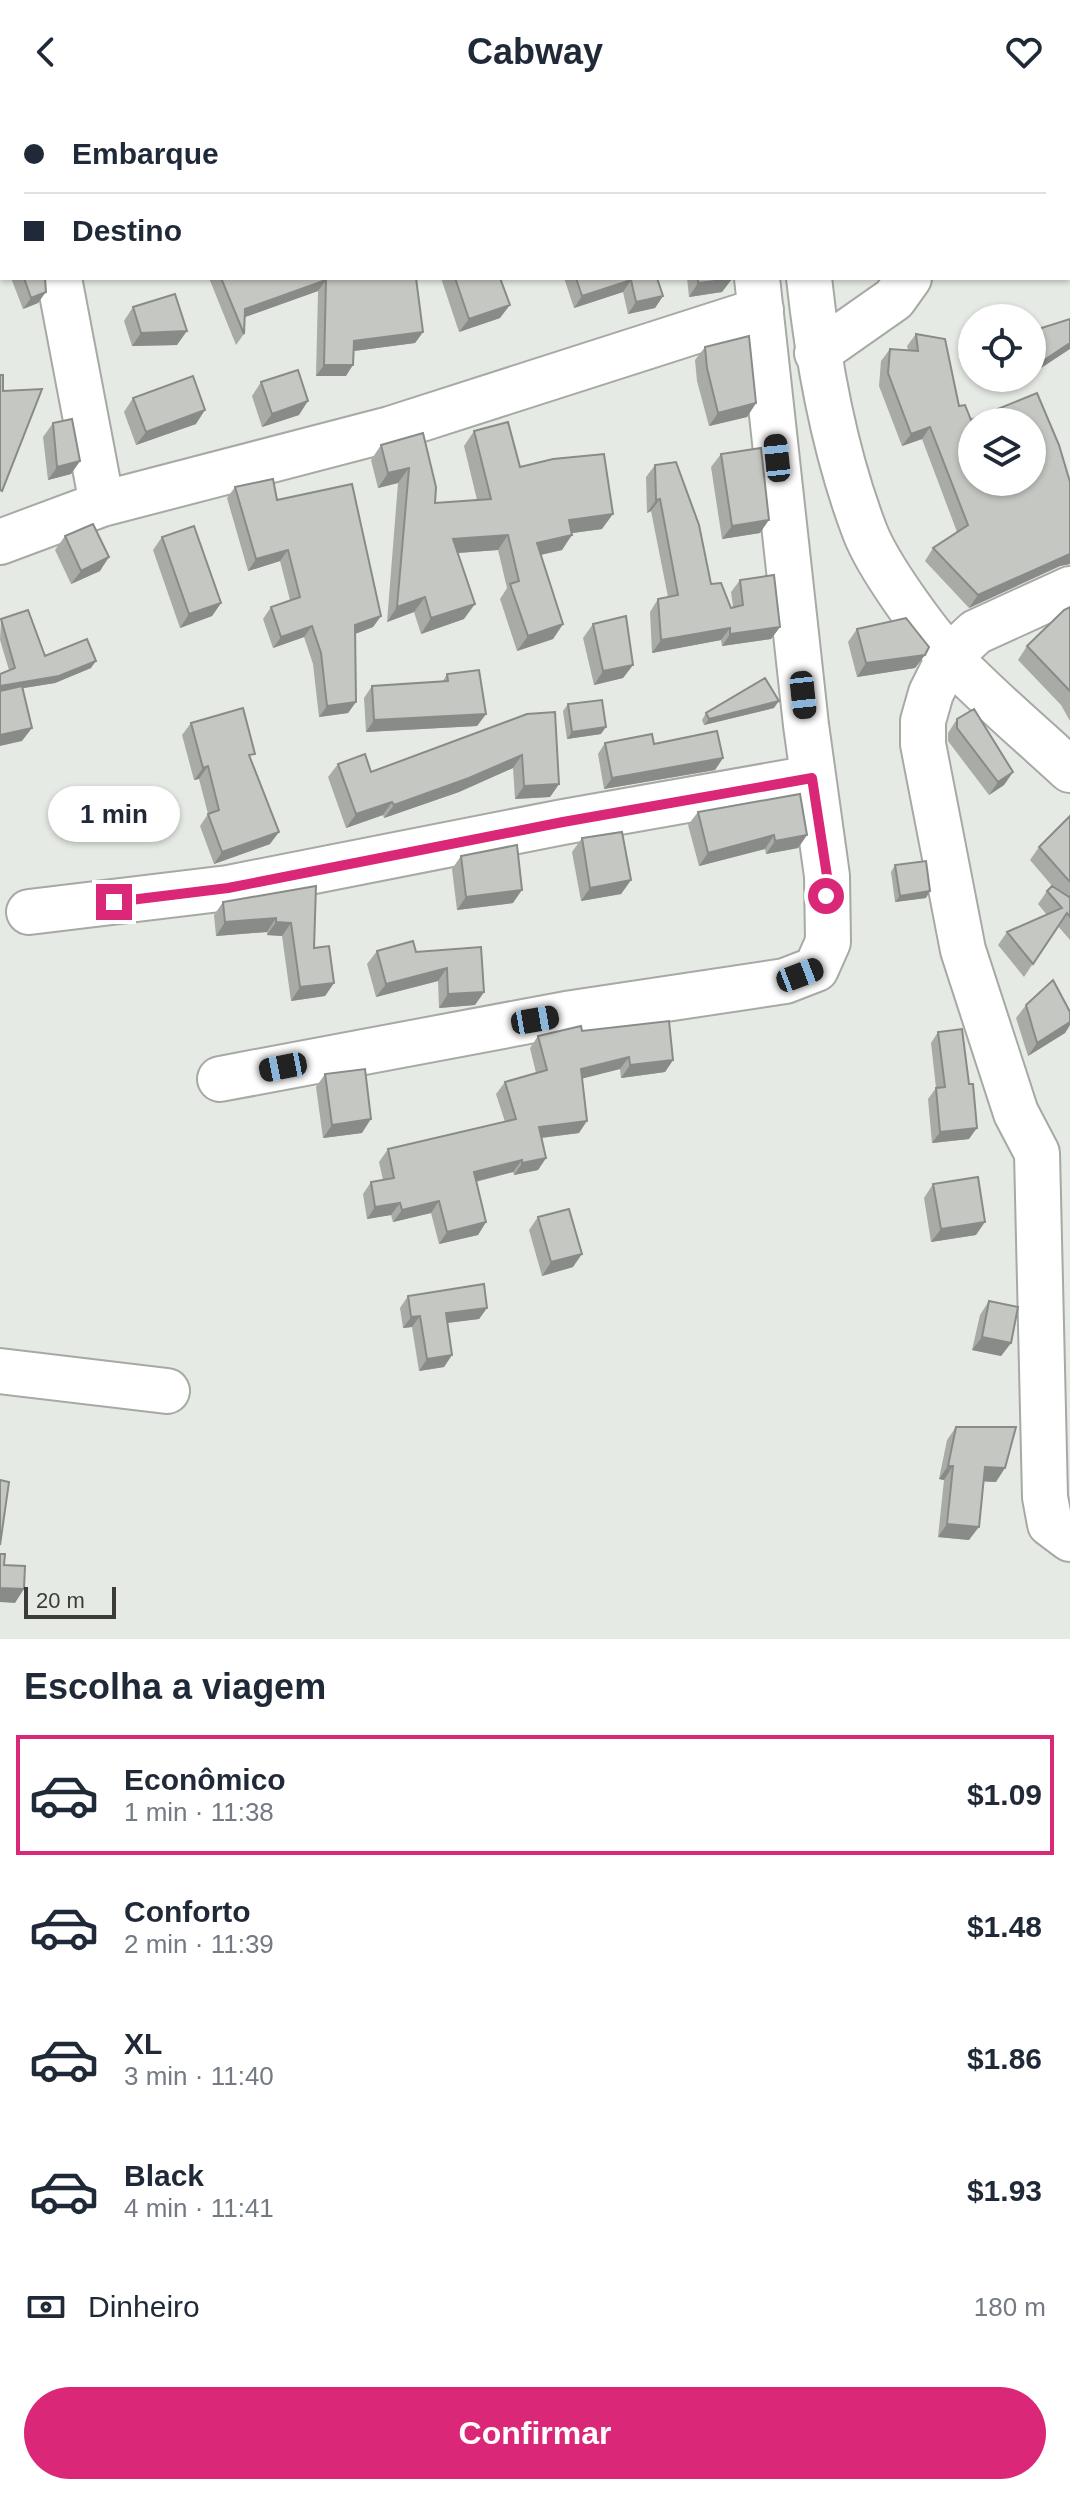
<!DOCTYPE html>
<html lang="pt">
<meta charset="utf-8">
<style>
body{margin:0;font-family:Helvetica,sans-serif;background:#f6f6f7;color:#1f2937;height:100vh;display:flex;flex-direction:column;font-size:30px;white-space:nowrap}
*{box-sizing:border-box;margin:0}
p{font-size:26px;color:#747a83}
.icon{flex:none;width:44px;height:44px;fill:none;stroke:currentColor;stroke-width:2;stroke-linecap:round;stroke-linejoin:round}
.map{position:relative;height:1535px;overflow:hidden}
.panel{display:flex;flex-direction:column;background:#fff;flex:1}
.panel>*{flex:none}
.top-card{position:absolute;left:0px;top:0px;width:1070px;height:176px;box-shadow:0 2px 6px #0004;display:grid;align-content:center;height:176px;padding:0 24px;background:#fff}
.tools{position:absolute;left:958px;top:200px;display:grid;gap:16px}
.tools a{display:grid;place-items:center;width:88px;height:88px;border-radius:50%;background:#fff;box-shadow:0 2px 6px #0004;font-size:40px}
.scale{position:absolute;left:24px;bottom:20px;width:92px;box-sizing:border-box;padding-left:8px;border:4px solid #3b3c3a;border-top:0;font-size:22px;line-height:28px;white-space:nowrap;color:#3b3c3a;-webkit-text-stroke:6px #e6eae4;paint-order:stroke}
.end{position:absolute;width:36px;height:36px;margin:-18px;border:10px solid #db2777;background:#fff;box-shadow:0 0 0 4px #fff}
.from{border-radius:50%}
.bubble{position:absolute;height:56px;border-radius:28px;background:#fff;box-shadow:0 2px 6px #0004;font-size:26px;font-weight:600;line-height:56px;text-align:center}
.car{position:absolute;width:24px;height:48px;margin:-24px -12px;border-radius:10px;box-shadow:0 0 6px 2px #0007;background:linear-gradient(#222 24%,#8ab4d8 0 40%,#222 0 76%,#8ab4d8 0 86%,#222 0)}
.top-card b{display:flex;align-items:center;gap:28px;height:76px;font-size:30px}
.top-card b+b{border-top:2px solid #e0e1e3}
.top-card i{width:20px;height:20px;background:#1f2937}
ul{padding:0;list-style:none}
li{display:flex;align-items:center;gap:24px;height:120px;margin:0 16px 12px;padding:0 8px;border:4px solid transparent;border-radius:0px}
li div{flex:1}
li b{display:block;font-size:30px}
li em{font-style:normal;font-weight:600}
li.selected{border-color:#db2777}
li>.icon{width:72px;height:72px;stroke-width:1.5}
h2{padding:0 24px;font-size:36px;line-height:96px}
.pay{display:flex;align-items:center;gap:20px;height:88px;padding:0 24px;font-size:30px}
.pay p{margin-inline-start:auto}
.cta{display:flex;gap:16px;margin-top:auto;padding:16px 24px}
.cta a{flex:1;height:92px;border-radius:48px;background:#db2777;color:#fff;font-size:32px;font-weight:600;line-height:92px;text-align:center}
header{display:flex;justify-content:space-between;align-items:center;height:104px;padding:0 24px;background:#fff;font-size:36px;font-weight:600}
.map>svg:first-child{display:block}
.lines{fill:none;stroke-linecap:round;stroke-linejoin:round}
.minor-casing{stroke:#a6a9a4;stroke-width:48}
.minor{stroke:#fff;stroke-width:44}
.wall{fill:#a9aba7}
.shaded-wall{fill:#898b88}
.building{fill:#c4c7c2;stroke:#898b88;stroke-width:2;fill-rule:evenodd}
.route{stroke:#db2777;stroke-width:10}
</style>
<header><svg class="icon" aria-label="back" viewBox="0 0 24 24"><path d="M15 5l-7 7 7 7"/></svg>Cabway<svg class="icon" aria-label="heart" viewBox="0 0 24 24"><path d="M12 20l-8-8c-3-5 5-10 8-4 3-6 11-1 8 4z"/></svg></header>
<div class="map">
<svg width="1070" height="1535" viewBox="0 0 1070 1535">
<rect width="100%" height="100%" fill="#e6eae4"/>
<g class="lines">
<!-- minor casing -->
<g class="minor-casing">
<path id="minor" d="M26,0V2
M735,0L736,2
M789,0V2
M976,2L977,0
M59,174L102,400
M809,174C818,257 835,350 865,428C878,462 925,527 950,554C987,593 1030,629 1070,666
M817,249L894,195L909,174
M0,438L102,400L390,325L761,206
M1070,485L976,528L949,553L931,589L923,617V640L963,846L1016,1009L1037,1049L1045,1393L1050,1420L1070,1435
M29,808L228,784L563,718L812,674
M220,975L566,910L785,877L816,865L828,838L827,772L806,621L757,174
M0,1267L167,1287"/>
</g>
<!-- minor -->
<use href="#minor" class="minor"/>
</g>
<!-- wall -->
<path class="wall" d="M116,0H182L181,2H116Z
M519,0H622V2H519Z
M1018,0H1070V51L1068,44V2H1019Z
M2,117V153L0,145V120Z
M11,174H45L38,199L23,205Z
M209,174H416L423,228L415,239L354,247L346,272H316L318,187L244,213V230L236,241Z
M441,174H500V214L459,228Z
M564,174H657L663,192L655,204L628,210L623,188L574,204Z
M687,174H732L722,188L689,193Z
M133,203L177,241L132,242L124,217Z
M916,230L959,302L971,316L1070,378V460L1060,462L969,504L925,457L933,444L957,428L922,335L902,342L879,282L881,257L890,245L908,246L907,242Z
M705,243L756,299L747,313L709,322L697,277L695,256Z
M261,278L299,311L262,323L252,292Z
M133,294L196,320L136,341L124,308Z
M53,319L80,357L71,370L48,376L43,333Z
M474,327L602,425L572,429L562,446L541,451L563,520L553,535L517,547L500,495L507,484L498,446L458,449L464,515L421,530L414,508L387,518L398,379L378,384L371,356L381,341L423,329L435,399L477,396L464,342Z
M721,350L760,429L722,435L711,363Z
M655,361L711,480L731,504L733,503L731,488L740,476L780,523L771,535L722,542L721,536L652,549L650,508L658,495L668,493L651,407L647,409L646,373Z
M235,383L277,396L381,512L373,523L355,530L356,598L348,609L319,613L313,560L304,533L273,544L263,515L271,503L290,496L280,457L248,467L227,394Z
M65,432L100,467L71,480L55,446Z
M162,433L221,499L212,512L180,524L153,446Z
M1070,503V617L1061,601L1018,556L1027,542Z
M1,515L45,552L91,564L55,579L22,584V637L9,566L0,536Z
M593,520L633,561L623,574L594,581L583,534Z
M857,525L925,551L915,564L857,573L848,538Z
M447,570L486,610L477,622L366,628L364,594L372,582L443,577Z
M568,600L601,630L567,635L563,607Z
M774,604L704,621L702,616L706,609Z
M527,610L559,680L550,693L515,695L513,664L459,688L384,714L383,711L346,724L328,673L338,660L371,668Z
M957,615L1013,668L1004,681L989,691L948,637V629Z
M191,619L251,656L270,740L214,760L200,722L208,710L199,675L194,676L182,631Z
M605,639L654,640L723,654L715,666L604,685L598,650Z
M698,708L807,731L798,744L766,750L765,745L699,762L688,721Z
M1070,712V836L1058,822L1024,873L998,841L1007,828L1047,811L1038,800L1047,787L1053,783L1030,756L1039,743Z
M582,734L631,776L621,790L581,797L572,748Z
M461,752L513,799L457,806L452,765Z
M895,761L926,794L895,798L891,768Z
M316,782L314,844L334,879L325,892L291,897L282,832L267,831V828L216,832L214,811L223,798Z
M481,843L484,888L475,901L439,904L438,877L376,893L367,860L377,847L416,848Z
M1026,901L1070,908V921L1065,929L1028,952L1016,914Z
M582,927L673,956L665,968L621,974L620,965L582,974L579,1029L542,1034L546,1054L538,1066L514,1071L513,1068L476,1078L486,1118L478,1131L439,1140L431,1109L393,1118L391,1111L367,1115L363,1090L371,1078L383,1076L379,1058L388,1045L505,1018L496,990L505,978L536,969L530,944L538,932Z
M938,928L969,1035L932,1039L928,995L936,984L931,939Z
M325,970L362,1029L323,1034L316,983Z
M933,1080L976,1131L931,1138L924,1094Z
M538,1113L573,1163L542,1172L529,1126Z
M408,1192L487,1204L479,1215L447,1219L452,1251L444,1263L419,1267L412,1223L403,1224L400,1204Z
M989,1197L1011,1239L1001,1252L972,1246L980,1211Z
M956,1323L996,1378L983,1377L969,1436L938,1433L944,1376L939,1375L947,1336Z"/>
<!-- shaded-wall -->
<path class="shaded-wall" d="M171,0H182L181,2H163Z
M414,0H451L439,2H412Z
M643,0H669L656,2H641Z
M732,175L722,188L689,193L698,179Z
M326,176L318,187L237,216L245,205Z
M631,176L623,188L574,204L582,192Z
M46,188L38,199L23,205L31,194Z
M663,192L655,204L628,210L636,198Z
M510,201L500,214L459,228L469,215Z
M187,227L177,241L132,242L141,229Z
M423,228L415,239L346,248L354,237Z
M1070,239V245L1032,270V264Z
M324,261H353L346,272H316Z
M308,297L299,311L262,323L272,310Z
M756,299L747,313L709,322L718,309Z
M205,306L196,320L136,341L146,328Z
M930,323L922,335L902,342L911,330Z
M80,357L71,370L48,376L57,363Z
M409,364L398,379L378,384L388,369Z
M660,395L651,407L647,409L656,396Z
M613,410L602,425L558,431L569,416Z
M769,416L760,429L722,435L732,422Z
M508,431L498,446L443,450L453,435Z
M572,431L562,446L526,454L537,439Z
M288,446L280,457L248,467L256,455Z
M1070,450V460L1060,462L969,504L978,491Z
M109,453L100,467L71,480L81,467Z
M425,493L414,508L387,518L397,503Z
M221,499L212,512L180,524L189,510Z
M475,500L464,515L421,530L431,514Z
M381,512L373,523L347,533L355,521Z
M563,520L553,535L517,547L528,532Z
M312,522L304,533L273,544L281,533Z
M780,523L771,535L722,542L730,530Z
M730,524L721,536L652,549L661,536Z
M925,551L915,564L857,573L866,559Z
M96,557L91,564L55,579L0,588V582Z
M633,561L623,574L594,581L603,567Z
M779,597L774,604L704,621L709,615Z
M356,598L348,609L319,613L327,602Z
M486,610L477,622L366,628L374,616Z
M606,623L601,630L567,635L572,628Z
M32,624L22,637L0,642V631Z
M522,651L513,664L459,688L384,714L394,701Z
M723,654L715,666L604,685L612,674Z
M208,662L199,675L194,676L203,664Z
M1013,668L1004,681L989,691L998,678Z
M559,680L550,693L515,695L524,682Z
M392,698L383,711L346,724L356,710Z
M279,728L270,740L214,760L222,748Z
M774,731L765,745L699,762L708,749Z
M807,731L798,744L766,750L775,737Z
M631,776L621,790L581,797L590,784Z
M522,786L513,799L457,806L466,793Z
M930,787L926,794L895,798L900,792Z
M276,814L267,828L216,832L225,818Z
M276,818L291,819L282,832L267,831Z
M447,864L438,877L376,893L386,880Z
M334,879L325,892L291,897L300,883Z
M484,888L475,901L439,904L448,890Z
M1070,918V921L1065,929L1028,952L1037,939Z
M629,953L620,965L573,977L581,965Z
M673,956L665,968L621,974L630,961Z
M371,1015L362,1029L323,1034L332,1021Z
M587,1017L579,1029L531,1035L539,1023Z
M977,1024L969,1035L932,1039L940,1028Z
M546,1054L538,1066L514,1071L522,1059Z
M522,1056L513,1068L465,1080L474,1068Z
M439,1097L431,1109L393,1118L402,1106Z
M400,1099L391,1111L367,1115L375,1103Z
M486,1118L478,1131L439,1140L447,1128Z
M985,1118L976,1131L931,1138L941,1125Z
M582,1150L573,1163L542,1172L551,1158Z
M487,1204L479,1215L438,1220L446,1209Z
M420,1212L412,1223L403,1224L411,1213Z
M982,1233L1011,1239L1001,1252L972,1246Z
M452,1251L444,1263L419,1267L427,1255Z
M948,1362H953L944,1376L939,1375Z
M985,1363L1005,1364L996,1378L975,1377Z
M947,1420L979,1423L969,1436L938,1433Z
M0,1484L24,1485L15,1499L0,1498Z"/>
<!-- building -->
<path class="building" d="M0,0H14V2H2V21L0,15Z
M128,0H171L163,2H129Z
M213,0H368V2H214Z
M530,0H622V2H530Z
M682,0H708V2H682Z
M835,0H878V2H836Z
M1029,0H1070V18H1068V2H1030Z
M24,174H45L46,188L31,194Z
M221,174H416L423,228L354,237L353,261H324L326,176L245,205L244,230Z
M455,174H500L510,201L469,215Z
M576,174H657L663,192L636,198L631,176L582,192Z
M698,174H732V175L698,179Z
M175,190L187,227L141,229L133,203Z
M1070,215V239L1032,264V227Z
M916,230L945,235L959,302L965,301L971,316L1037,289L1059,341L1070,378V450L978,491L933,444L968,421L930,323L911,330L888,269L890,245L918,247ZM972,318H1032V378H972Z
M749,232L756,299L718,309L707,264L705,243Z
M298,266L308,297L272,310L261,278Z
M0,271H3V287L42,285L2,387L0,386Z
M193,272L205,306L146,328L133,294Z
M72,315L80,357L57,363L53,319Z
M508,318L520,363L553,355L604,350L613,410L569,416L572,431L537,439L563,520L528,532L510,480L519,477L508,431L453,435L475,500L431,514L425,493L397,503L409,364L388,369L381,341L423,329L436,383L435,399L491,395L474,327Z
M761,344L769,416L732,422L721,350Z
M676,358L699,421L711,480L721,479L731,504L743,501L740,476L774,471L780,523L730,530V524L661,536L658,495L678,491L660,395L656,396L655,361Z
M273,375L277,396L352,380L381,512L355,521L356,598L327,602L321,549L312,522L281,533L271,503L300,493L288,446L256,455L235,383Z
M93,420L109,453L81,467L65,432Z
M194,422L221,499L189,510L162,433Z
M1070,503V587L1027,542L1064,506Z
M28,506L45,552L87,535L96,557L59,572L0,582V570L15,564L1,515Z
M626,512L633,561L603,567L593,520Z
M906,514L929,543L925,551L866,559L857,525Z
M479,566L486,610L374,616L372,582L448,577L447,570Z
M765,574L779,597L709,615L706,609Z
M22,582L32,624L0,631V587Z
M602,596L606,623L572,628L568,600Z
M243,604L255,650L249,651L279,728L222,748L208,710L219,706L208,662L203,664L191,619Z
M974,605L1013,668L998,678L957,624V615Z
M555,608L559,680L524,682L522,651L469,674L394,701L392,698L356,710L338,660L365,650L371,668L527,610Z
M717,627L723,654L612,674L605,639L652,630L654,640Z
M800,690L807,731L775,737L774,731L708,749L698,708Z
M1070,712V778L1039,743Z
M622,728L631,776L590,784L582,734Z
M517,741L522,786L466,793L461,752Z
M926,757L930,787L900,792L895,761Z
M316,782L314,844L329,842L334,879L300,883L291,819L276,818V814L225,818L223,798Z
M1052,782L1069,793L1070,792V813L1067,809L1033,860L1007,828L1062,804L1047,787Z
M413,837L416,848L481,843L484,888L448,890L447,864L386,880L377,847Z
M1053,876L1070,908V918L1037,939L1026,901Z
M669,917L673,956L630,961L629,953L581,965L587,1017L539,1023L546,1054L522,1059V1056L474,1068L486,1118L447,1128L439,1097L402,1106L400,1099L375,1103L371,1078L394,1074L388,1045L516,1015L505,978L547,966L538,932L581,922L582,927Z
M962,925L969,980H973L977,1024L940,1028L936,984L945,983L938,928Z
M365,965L371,1015L332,1021L325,970Z
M978,1073L985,1118L941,1125L933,1080Z
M569,1105L582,1150L551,1158L538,1113Z
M484,1180L487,1204L446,1209L452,1251L427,1255L420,1212L411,1213L408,1192Z
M989,1197L1018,1203L1011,1239L982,1233Z
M956,1323H1016L1005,1364L985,1363L979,1423L947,1420L953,1362H948Z
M0,1376L9,1378L0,1441Z
M0,1450H5L4,1461L25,1462L24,1485L0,1484Z"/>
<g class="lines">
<!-- route -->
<path class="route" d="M114,798L228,784L563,718L812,674L827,772L826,792"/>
</g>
</svg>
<div class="tools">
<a><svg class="icon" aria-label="locate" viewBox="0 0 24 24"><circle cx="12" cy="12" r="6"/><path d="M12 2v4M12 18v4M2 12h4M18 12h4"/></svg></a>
<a><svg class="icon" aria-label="layers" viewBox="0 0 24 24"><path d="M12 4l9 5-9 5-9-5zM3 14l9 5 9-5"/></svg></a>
</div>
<div class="scale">20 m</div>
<i class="end from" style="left:826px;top:792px"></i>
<i class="end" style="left:114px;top:798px"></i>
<div class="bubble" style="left:48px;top:682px;width:132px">1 min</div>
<i class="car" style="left:777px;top:354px;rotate:354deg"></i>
<i class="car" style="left:803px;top:591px;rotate:174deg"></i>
<i class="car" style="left:800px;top:871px;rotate:69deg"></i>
<i class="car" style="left:535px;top:916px;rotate:80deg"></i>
<i class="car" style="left:283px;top:963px;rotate:259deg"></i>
<div class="top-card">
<b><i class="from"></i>Embarque</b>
<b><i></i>Destino</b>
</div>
</div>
<section class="panel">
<h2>Escolha a viagem</h2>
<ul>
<li class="selected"><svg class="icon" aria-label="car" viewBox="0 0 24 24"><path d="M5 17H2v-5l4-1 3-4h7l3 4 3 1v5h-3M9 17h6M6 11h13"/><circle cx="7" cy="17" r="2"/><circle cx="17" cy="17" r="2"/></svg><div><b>Econômico</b><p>1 min · 11:38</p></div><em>$1.09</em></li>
<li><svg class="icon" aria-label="car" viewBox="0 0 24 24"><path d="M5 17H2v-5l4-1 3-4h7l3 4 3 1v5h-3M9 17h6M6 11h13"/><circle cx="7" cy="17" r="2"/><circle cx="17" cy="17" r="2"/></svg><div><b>Conforto</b><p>2 min · 11:39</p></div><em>$1.48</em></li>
<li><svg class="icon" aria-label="car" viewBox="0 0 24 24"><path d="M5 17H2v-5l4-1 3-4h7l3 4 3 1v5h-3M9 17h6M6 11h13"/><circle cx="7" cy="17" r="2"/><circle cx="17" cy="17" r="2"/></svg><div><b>XL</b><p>3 min · 11:40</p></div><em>$1.86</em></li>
<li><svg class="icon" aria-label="car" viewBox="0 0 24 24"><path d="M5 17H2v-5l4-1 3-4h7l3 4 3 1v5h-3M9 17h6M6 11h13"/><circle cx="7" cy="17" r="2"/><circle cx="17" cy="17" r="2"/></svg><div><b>Black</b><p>4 min · 11:41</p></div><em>$1.93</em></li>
</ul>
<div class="pay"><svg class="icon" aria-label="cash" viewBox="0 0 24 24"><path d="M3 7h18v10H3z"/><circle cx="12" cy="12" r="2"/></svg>Dinheiro<p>180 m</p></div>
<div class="cta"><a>Confirmar</a></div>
</section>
